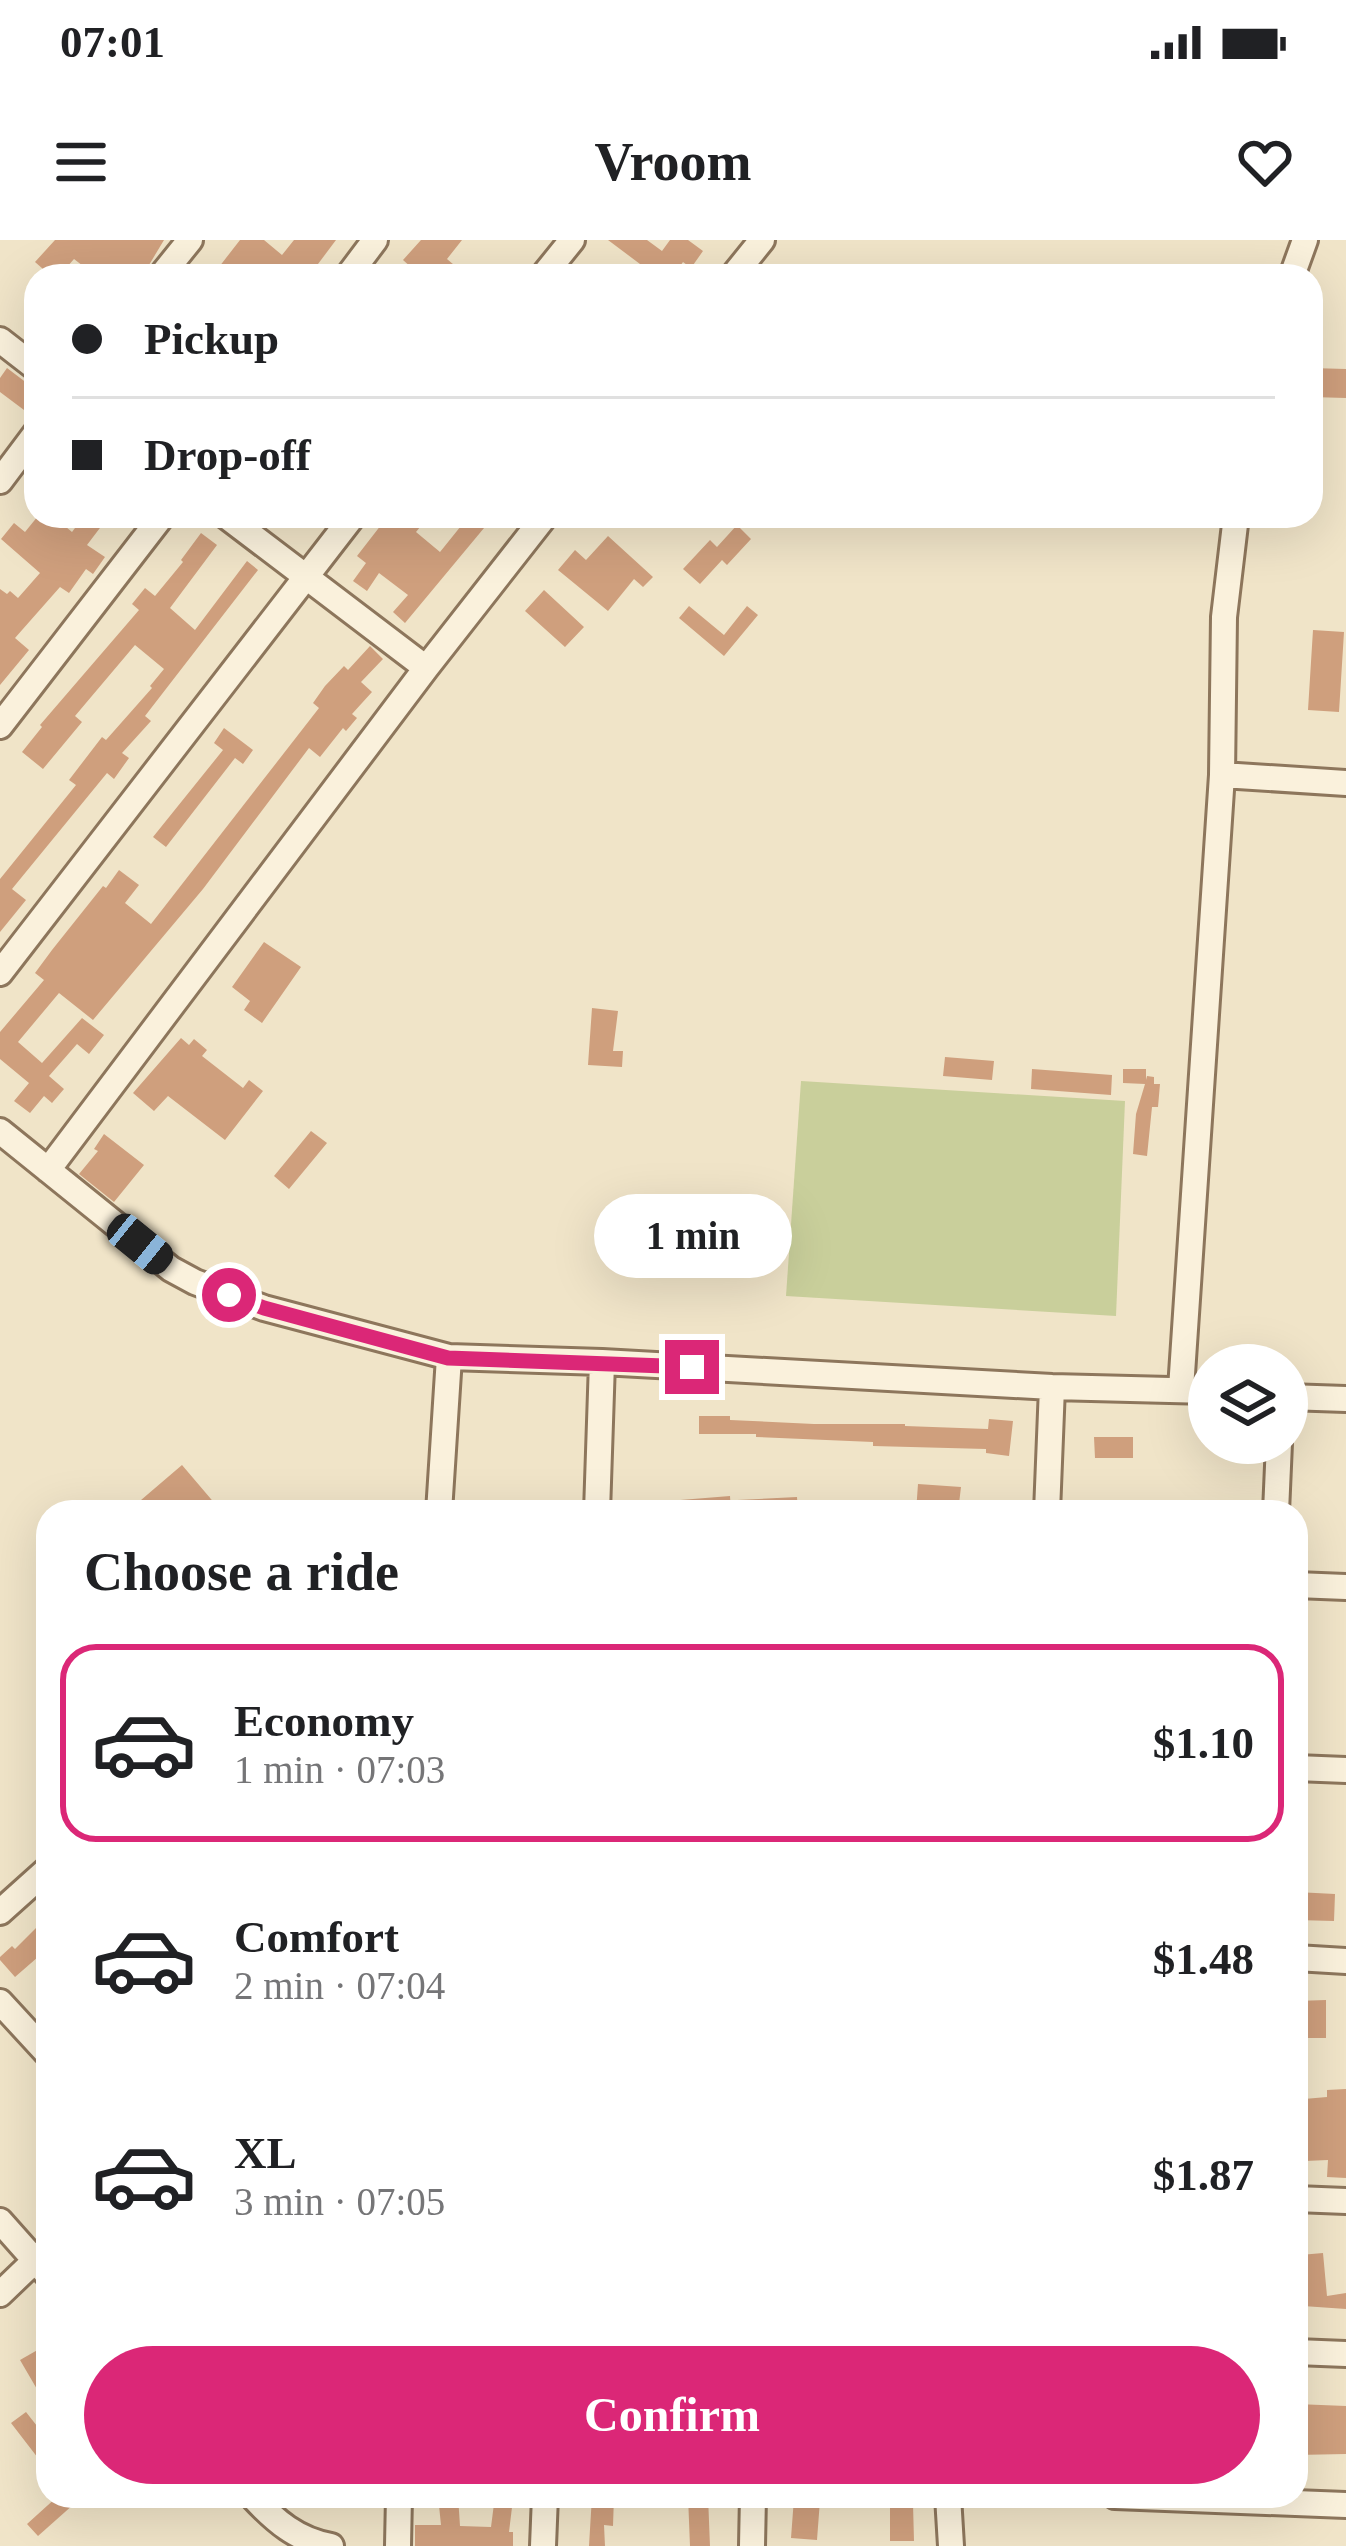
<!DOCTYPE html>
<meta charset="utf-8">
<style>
body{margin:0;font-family:"Times New Roman",serif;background:#f2f2f2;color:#202124;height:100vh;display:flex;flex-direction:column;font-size:45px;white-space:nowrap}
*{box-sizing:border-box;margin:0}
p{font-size:39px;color:#757577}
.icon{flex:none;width:66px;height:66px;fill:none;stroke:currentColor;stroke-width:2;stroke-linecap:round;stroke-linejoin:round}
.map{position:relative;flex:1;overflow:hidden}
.sheet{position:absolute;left:36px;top:1260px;width:1272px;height:1008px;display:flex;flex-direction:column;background:#fff;border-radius:36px;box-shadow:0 12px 48px #0002}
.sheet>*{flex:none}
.hud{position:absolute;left:24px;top:24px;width:1299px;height:264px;border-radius:36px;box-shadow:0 12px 48px #0002;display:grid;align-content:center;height:264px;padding:0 48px;background:#fff}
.buttons{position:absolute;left:1188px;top:1104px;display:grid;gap:24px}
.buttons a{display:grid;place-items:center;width:120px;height:120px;border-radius:50%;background:#fff;box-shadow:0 12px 48px #0002;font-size:60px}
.end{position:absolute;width:54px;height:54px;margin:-27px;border:15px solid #db2777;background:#fff;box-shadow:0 0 0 6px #fff}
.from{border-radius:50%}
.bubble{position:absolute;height:84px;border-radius:42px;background:#fff;box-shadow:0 12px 48px #0002;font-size:39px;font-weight:700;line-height:84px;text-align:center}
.car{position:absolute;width:36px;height:72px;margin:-36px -18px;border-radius:15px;box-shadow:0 0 9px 3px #0007;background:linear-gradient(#222 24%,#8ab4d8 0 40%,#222 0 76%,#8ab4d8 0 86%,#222 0)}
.hud b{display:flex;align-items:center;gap:42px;height:114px;font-size:45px}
.hud b+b{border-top:3px solid #e0e0e0}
.hud i{width:30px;height:30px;background:#202124}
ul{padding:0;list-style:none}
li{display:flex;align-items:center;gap:36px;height:198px;margin:0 24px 18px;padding:0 24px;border:6px solid transparent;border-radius:36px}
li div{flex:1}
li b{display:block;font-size:45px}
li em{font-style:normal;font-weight:700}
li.active{border-color:#db2777}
li>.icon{width:108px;height:108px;stroke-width:1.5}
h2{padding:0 48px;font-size:54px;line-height:144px}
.action{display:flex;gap:24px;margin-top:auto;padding:24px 48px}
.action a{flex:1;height:138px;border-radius:72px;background:#db2777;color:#fff;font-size:48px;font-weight:700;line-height:138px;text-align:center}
.status{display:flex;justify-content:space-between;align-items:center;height:84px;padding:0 60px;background:#fff;direction:ltr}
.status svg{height:33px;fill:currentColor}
header{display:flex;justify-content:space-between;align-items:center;height:156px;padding:0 48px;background:#fff;font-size:54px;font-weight:700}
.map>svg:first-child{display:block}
.green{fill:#c9cf9b}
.building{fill:#cf9f7d}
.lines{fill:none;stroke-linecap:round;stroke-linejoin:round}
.minor-casing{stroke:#8d765c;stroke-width:30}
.minor{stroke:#faf1dc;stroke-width:24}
.route{stroke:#db2777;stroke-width:15}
</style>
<div class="status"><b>07:01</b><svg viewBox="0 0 49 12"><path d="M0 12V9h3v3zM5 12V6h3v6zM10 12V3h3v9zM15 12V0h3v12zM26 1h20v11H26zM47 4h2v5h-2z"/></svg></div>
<header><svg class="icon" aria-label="menu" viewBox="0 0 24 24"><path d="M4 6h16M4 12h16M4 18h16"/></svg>Vroom<svg class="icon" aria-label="heart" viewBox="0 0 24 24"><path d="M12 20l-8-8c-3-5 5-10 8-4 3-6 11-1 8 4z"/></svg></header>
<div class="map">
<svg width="1346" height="2306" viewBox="0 0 1346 2306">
<rect width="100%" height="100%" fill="#f0e4c8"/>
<!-- green -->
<path class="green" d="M801,841L1125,861L1116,1076L786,1056Z"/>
<!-- building -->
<path class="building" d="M55,0H164L143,35L131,26L124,36H96L74,19L59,36H51L35,22Z
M240,0H264L282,15L294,0H336L309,36H212Z
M421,0H462L447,19L467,36H421L403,20Z
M608,0H647L662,11L670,0H688L703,11L691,28L683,22L673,36H656Z
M7,128L36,150V162L28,173L0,152V138Z
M1311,128L1346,129V158L1311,157Z
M38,276H53L72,292L84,276H109L87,305L105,317L93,334L86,329L69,353L60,347L15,398L29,410L0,445V349L7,354L10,351L18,358L40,333L1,299L14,283L25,292Z
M388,276H429L416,292L440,312L469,276H494L405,383L393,372L408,355L379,333L367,351L353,341L366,323L357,316Z
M737,285L751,299L727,325L722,320L700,344L683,329L710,300L717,307Z
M201,293L217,305L170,368L195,390L247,321L258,330L145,476L151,481L122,513L129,518L114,539L107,533L12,649L26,660L0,692V639L76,545L69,540L102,497L106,500L152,448L150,446L164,429L135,405L75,476L82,482L43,529L22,512L42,487L40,485L139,370L132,364L145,348L155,356L183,322L181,320Z
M608,296L653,337L643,347L634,339L608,371L558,330L575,310L586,320Z
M544,350L584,387L565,407L525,371Z
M689,366L724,395L747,366L758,375L724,416L679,378Z
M1313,390L1344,392L1339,472L1308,470Z
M370,406L383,419L361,442L372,452L352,474L357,478L346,491L343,488L320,517L309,508L203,649L93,780L59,753L18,802L42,823L82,778L104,795L89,814L77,804L49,836L64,849L52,863L44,856L30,873L14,861L29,843L0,819V792L44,740L35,733L52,710L103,646L106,648L119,630L139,645L125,663L151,684L319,468L313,463L325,446L344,426L348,430Z
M224,488L253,510L243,524L235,518L166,607L153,597L223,510L214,503Z
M264,702L301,727L262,783L244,770L250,761L232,747Z
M592,768L618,771L613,811H623L622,827L588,825Z
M181,798L189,805L194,799L207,810L202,816L243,848L249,840L263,851L225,900L168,856L154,871L133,853Z
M945,817L994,821L992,840L943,836Z
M1032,829L1112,835L1111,855L1031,849Z
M1123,829H1146V840L1147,836L1154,837V844H1160L1158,867H1152L1147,916L1133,914L1136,874L1145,844L1123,843Z
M311,891L327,903L289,949L274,936Z
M104,894L144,925L114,962L79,934L98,911L94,909Z
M699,1176H730V1180L814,1184H905V1186L988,1189L989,1179L1013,1181L1009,1216L986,1213V1209L873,1206V1202L756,1197V1194H699Z
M1094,1197H1133V1218H1095Z
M182,1225L222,1272H127Z
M918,1244L961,1247L958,1272H916Z
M730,1256L731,1272H668V1261Z
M797,1257L798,1272H738L737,1260Z
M1296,1652L1335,1654L1334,1681L1296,1680Z
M48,1676V1726L38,1717L15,1737L0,1720V1717L12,1706L15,1709Z
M1326,1760V1798H1296V1761Z
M1346,1849V1938L1327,1937L1328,1920L1305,1921L1304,1859L1327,1857V1850Z
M1323,2013L1327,2056L1346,2053V2069L1303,2066L1305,2036H1301L1300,2015Z
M41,2108L48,2119V2168L20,2120Z
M1296,2164L1346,2166V2214L1296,2215Z
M26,2172L48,2200V2231L11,2183Z
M58,2256H83L38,2296L27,2284Z
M438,2256H458L460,2286L491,2287L495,2256L513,2259L509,2292H513V2306H415V2285H441Z
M592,2256H614L613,2286L604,2285L605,2306H589Z
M688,2256H708L710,2306H690Z
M794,2258L820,2260L817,2300L791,2298Z
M890,2264H913L914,2301H890Z"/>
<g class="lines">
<!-- minor casing -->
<g class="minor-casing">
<path id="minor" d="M161,36L190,0
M348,36L375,0
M543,36L572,0
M733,36L762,0
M1292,36L1305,0
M0,100L36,128
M0,241L36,193
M226,276L426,428
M0,486L162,276
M1222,535L1346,543
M0,733L353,276
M0,891L171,1029L195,1042L264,1068L449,1117L602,1122L1052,1147L1209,1151
M48,930L426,428L545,276
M1181,1149L1222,535L1224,377L1236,276
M1287,1157L1346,1159
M439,1272L449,1117
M597,1272L602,1122
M1047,1272L1052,1147
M1276,1272L1279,1203
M1296,1345L1346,1347
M1296,1528L1346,1530
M0,1672L48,1629
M1296,1718L1346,1721
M0,1762L48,1814
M1296,1959L1346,1961
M0,1981L48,2035
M0,2054L48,2008
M1296,2112L1346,2114
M252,2256C275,2281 297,2300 331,2306
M948,2256L951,2306
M1115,2256L1346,2265
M398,2306L399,2256
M543,2306L545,2256
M752,2306L753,2256"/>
</g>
<!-- minor -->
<use href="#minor" class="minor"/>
</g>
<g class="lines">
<!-- route -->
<path class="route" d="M229,1055L264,1068L448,1118L692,1127"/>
</g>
</svg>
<div class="buttons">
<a><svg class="icon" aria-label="layers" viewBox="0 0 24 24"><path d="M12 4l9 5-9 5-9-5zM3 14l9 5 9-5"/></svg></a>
</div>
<i class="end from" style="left:229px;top:1055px"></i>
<i class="end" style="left:692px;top:1127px"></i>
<div class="bubble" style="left:594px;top:954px;width:198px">1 min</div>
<i class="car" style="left:140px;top:1004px;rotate:129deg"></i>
<div class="hud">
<b><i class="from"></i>Pickup</b>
<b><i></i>Drop-off</b>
</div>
<section class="sheet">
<h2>Choose a ride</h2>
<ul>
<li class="active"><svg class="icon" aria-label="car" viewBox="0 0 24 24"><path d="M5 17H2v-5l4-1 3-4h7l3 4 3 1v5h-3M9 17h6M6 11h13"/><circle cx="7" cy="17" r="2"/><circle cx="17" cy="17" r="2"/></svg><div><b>Economy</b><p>1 min · 07:03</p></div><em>$1.10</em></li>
<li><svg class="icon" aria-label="car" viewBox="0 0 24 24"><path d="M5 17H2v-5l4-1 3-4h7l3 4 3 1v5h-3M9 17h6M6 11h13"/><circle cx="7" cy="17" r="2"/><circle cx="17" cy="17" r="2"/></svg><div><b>Comfort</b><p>2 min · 07:04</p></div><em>$1.48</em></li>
<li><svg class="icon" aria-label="car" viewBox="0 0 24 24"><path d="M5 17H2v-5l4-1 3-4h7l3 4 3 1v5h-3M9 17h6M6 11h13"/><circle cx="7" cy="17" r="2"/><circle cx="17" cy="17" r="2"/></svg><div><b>XL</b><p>3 min · 07:05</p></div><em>$1.87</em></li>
</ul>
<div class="action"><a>Confirm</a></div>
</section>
</div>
